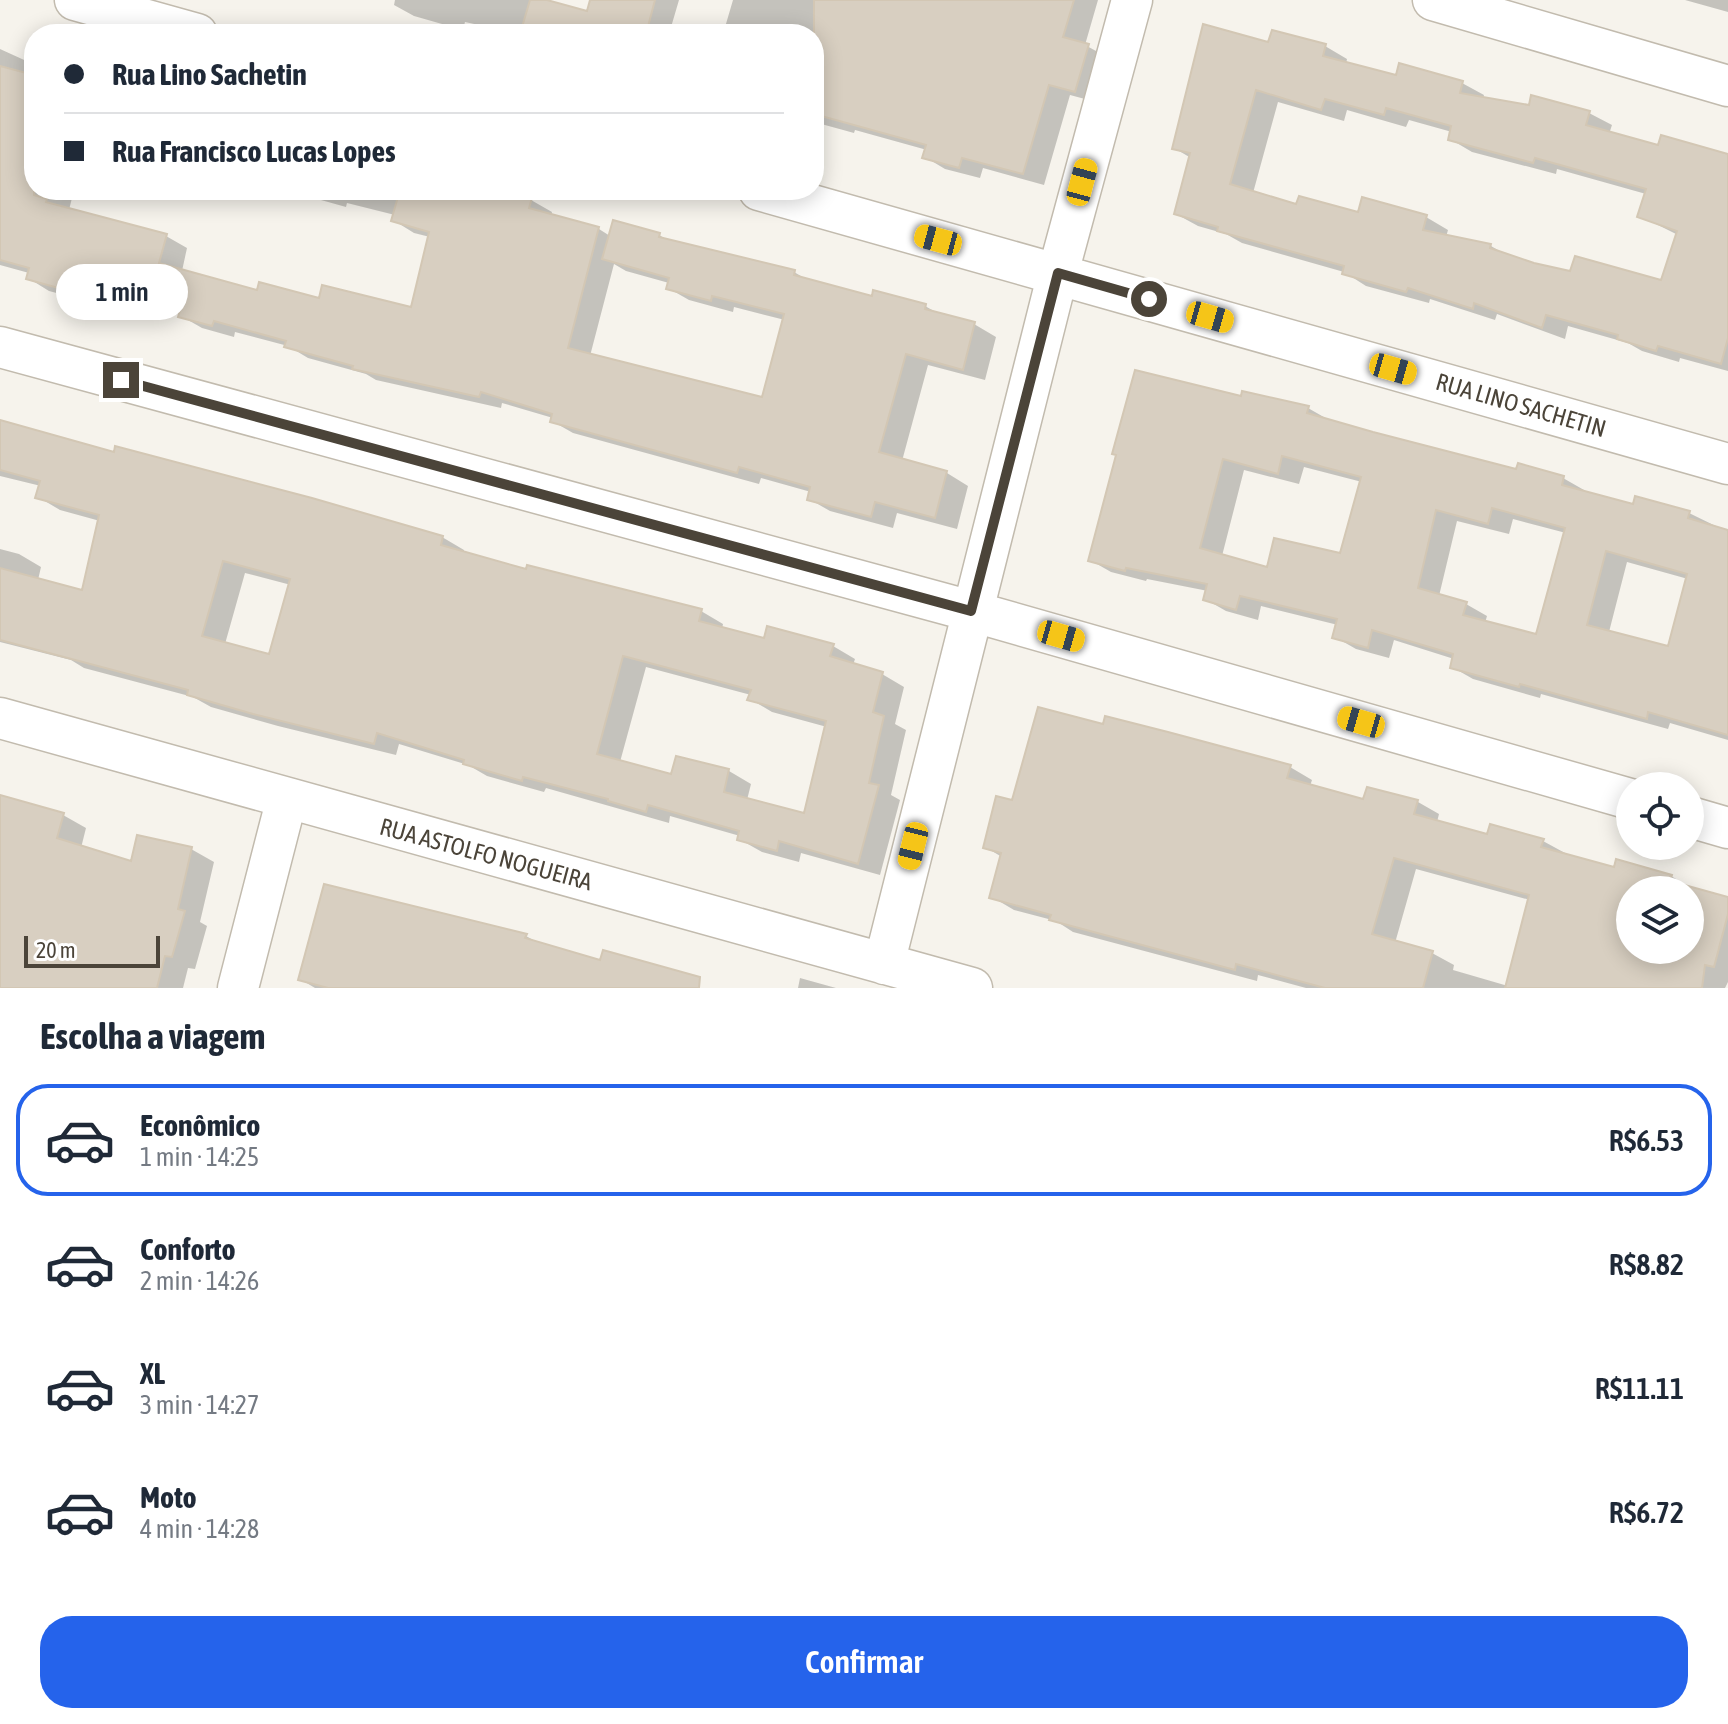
<!DOCTYPE html>
<html lang="pt">
<meta charset="utf-8">
<style>
body{margin:0;font-family:"Asap Condensed",sans-serif;background:#f6f6f7;color:#1f2937;height:100vh;display:flex;flex-direction:column;font-size:30px;white-space:nowrap}
*{box-sizing:border-box;margin:0}
p{font-size:26px;color:#747a83}
.icon{flex:none;width:44px;height:44px;fill:none;stroke:currentColor;stroke-width:2;stroke-linecap:round;stroke-linejoin:round}
.map{position:relative;height:988px;overflow:hidden}
.side{display:flex;flex-direction:column;background:#fff;flex:1}
.side>*{flex:none}
.banner{position:absolute;left:24px;top:24px;width:800px;height:176px;border-radius:32px;box-shadow:0 4px 20px #0003;display:grid;align-content:center;height:176px;padding:0 40px;background:#fff}
.buttons{position:absolute;left:1616px;top:772px;display:grid;gap:16px}
.buttons a{display:grid;place-items:center;width:88px;height:88px;border-radius:50%;background:#fff;box-shadow:0 4px 20px #0003;font-size:40px}
.scale{position:absolute;left:24px;bottom:20px;width:136px;box-sizing:border-box;padding-left:8px;border:4px solid #4b4439;border-top:0;font-size:22px;line-height:28px;white-space:nowrap;color:#4b4439;-webkit-text-stroke:6px #fff;paint-order:stroke}
.end{position:absolute;width:36px;height:36px;margin:-18px;border:10px solid #4b4439;background:#fff;box-shadow:0 0 0 4px #fff}
.from{border-radius:50%}
.bubble{position:absolute;height:56px;border-radius:28px;background:#fff;box-shadow:0 4px 20px #0003;font-size:26px;font-weight:600;line-height:56px;text-align:center}
.car{position:absolute;width:24px;height:48px;margin:-24px -12px;border-radius:10px;box-shadow:0 0 6px 2px #0007;background:linear-gradient(#f5c518 24%,#345 0 40%,#f5c518 0 76%,#345 0 86%,#f5c518 0)}
.banner b{display:flex;align-items:center;gap:28px;height:76px;font-size:30px}
.banner b+b{border-top:2px solid #e0e1e3}
.banner i{width:20px;height:20px;background:#1f2937}
ul{padding:0;list-style:none}
li{display:flex;align-items:center;gap:24px;height:112px;margin:0 16px 12px;padding:0 24px;border:4px solid transparent;border-radius:32px}
li div{flex:1}
li b{display:block;font-size:30px}
li em{font-style:normal;font-weight:600}
li.current{border-color:#2563eb}
li>.icon{width:72px;height:72px;stroke-width:1.5}
h2{padding:0 40px;font-size:36px;line-height:96px}
.button{display:flex;gap:16px;margin-top:auto;padding:16px 40px}
.button a{flex:1;height:92px;border-radius:32px;background:#2563eb;color:#fff;font-size:32px;font-weight:600;line-height:92px;text-align:center}
.map>svg:first-child{display:block}
.shadow{fill:#0003;fill-rule:evenodd}
.building{fill:#d8cfc1;stroke:#d3c7b4;stroke-width:2;fill-rule:evenodd}
.lines{fill:none;stroke-linecap:round;stroke-linejoin:round}
.minor-casing{stroke:#c2bbae;stroke-width:43}
.minor{stroke:#fff;stroke-width:40}
.route{stroke:#4b4439;stroke-width:10}
.labels{text-anchor:middle;dominant-baseline:central;stroke-width:8;stroke-linejoin:round;paint-order:stroke}
.street-label{font-size:24px;fill:#4b4439;stroke:#fff}
</style>
<div class="map">
<svg width="1728" height="988" viewBox="0 0 1728 988">
<rect width="100%" height="100%" fill="#f6f3ec"/>
<!-- shadow -->
<path class="shadow" d="M395,0H540L588,14L592,0H679L669,34H520L465,22L463,30L414,16L394,5Z
M733,0H1098L1085,45L1109,58L1096,102L1070,95L1044,185L983,168L980,178L945,169L925,157L927,150L855,130L854,133L814,122V34H723Z
M1685,0H1728V12Z
M1269,45L1325,46L1347,59L1346,64L1397,78L1462,83L1484,95L1483,99L1530,107L1589,113L1612,125L1609,134L1659,148L1728,158V371L1680,358L1679,362L1642,351L1628,343L1568,326L1565,339L1497,314L1495,320L1430,299L1429,303L1366,286L1344,272L1242,243L1226,234L1198,226L1176,214L1191,158L1174,148ZM1278,102L1344,121L1347,110L1406,127L1409,120L1452,132L1450,139L1472,152L1556,174L1557,169L1646,194L1640,216L1678,235L1662,283L1572,274L1508,256L1491,246L1446,237L1448,230L1426,217L1359,214L1297,206L1253,193Z
M0,49L33,64L30,76L34,77V190H74L69,210L166,236L187,248L182,271L259,292L412,310L430,237L414,233L393,220L395,215L347,203L346,207L285,190H495L531,200L552,212L551,216L599,229L610,236L659,235L673,243L794,272L811,282L873,298L925,306L941,315L974,324L996,337L985,380L928,365L902,461L947,473L968,486L957,529L897,513L893,528L830,511L809,499L811,492L761,478L759,484L573,433L552,421L553,418L502,403L501,408L376,380L366,374L308,358L288,346L235,332L234,337L202,328L181,316V312L112,294L109,307L49,291L28,278L29,273L0,265ZM614,264L626,271L669,283L668,288L689,300L733,312L734,307L785,320L763,399L590,356Z
M1242,399L1308,408L1329,420L1518,472L1563,478L1584,490V493L1634,507L1689,513L1728,532V740L1670,723L1668,729L1541,694L1540,698L1473,679L1452,667L1454,659L1394,640L1389,658L1356,649L1335,637L1338,625L1261,606L1258,620L1226,611L1205,599L1208,591L1147,579L1146,581L1111,572L1090,560ZM1304,467L1362,482L1341,556L1268,569L1222,556L1244,470L1299,484ZM1513,519L1566,533L1538,636L1485,623L1487,616L1466,604L1439,596L1457,521L1509,534ZM1627,562L1688,579L1670,648L1609,632Z
M0,422L442,537L464,550V553L528,571L701,611L723,624L722,629L765,640L833,646L855,659L853,665L882,674L904,687L895,724L906,730L891,795L900,800L880,875L801,853L799,862L762,852L739,839L740,836L670,816L669,823L546,788L544,792L487,776L468,765L399,744L396,755L278,726L211,707L193,697L84,668L71,660L0,642V549L19,554L41,567L38,580L83,592L100,521L60,510L38,497L41,486L0,476ZM245,573L291,585L270,656L225,644ZM646,667L751,695L750,699L772,712L827,727L805,816L747,800L751,784L729,771L677,758L673,777L620,762Z
M1104,727L1290,767L1312,780L1310,786L1364,801L1368,790L1418,802L1439,814L1437,822L1489,836L1543,841L1565,853L1564,856L1616,869L1671,876L1693,889L1728,899V982L1725,988H1306L1258,975L1257,981L1073,932L1056,921L1014,910L992,897L1002,857L985,847L1013,803ZM1416,869L1530,900L1508,986L1453,970L1454,965L1432,953L1395,943ZM1630,890H1690V950H1630Z
M63,815L86,828L81,848L132,864L191,849L214,862L200,922L207,926L195,969L188,968L183,988H0V822Z
M526,936L542,945L691,988H315L300,979Z
M800,978L836,988H798Z"/>
<!-- building -->
<path class="building" d="M530,0H547L587,11L590,0H655L646,34H520Z
M814,0H1074L1063,37L1089,44L1075,92L1049,85L1023,174L962,158L959,168L922,158L926,145L814,114Z
M1203,24L1268,42L1272,30L1326,44L1323,56L1396,75L1399,63L1463,81L1460,93L1529,105L1531,95L1590,111L1586,125L1658,145L1661,135L1728,154V338L1721,364L1658,346L1656,351L1617,339L1618,335L1546,315L1542,328L1474,303L1473,309L1408,288L1406,292L1342,274L1344,266L1217,231L1218,227L1174,214L1190,153L1172,149ZM1256,90L1321,110L1325,99L1384,115L1386,108L1451,126L1448,140L1533,163L1535,158L1646,189L1637,217L1677,231L1661,280L1575,256L1570,271L1534,263L1490,248L1491,244L1423,230L1427,215L1362,197L1358,212L1299,196L1296,204L1230,184Z
M0,66L34,75V195L47,199L46,202L167,234L159,263L257,290L259,282L319,298L322,285L411,307L429,232L391,221L400,190H503L532,198L529,208L599,227L568,348L762,397L784,314L712,296L711,301L666,289L669,278L602,259L613,220L660,233L659,237L795,270L794,275L872,296L873,290L926,304L925,309L975,322L963,370L906,354L879,452L947,471L935,518L875,502L871,517L807,500L810,487L739,467L737,473L550,422L552,414L481,392L479,397L352,369L353,366L284,347L286,341L214,321L212,326L178,317L181,307L91,283L87,296L26,279L29,268L0,260Z
M1135,370L1241,396L1242,391L1309,406L1307,413L1373,432L1516,469L1518,463L1564,476L1562,485L1633,504L1635,496L1690,511L1688,518L1728,530V735L1648,712L1647,719L1520,684L1519,687L1450,668L1453,654L1372,630L1368,648L1332,638L1337,619L1240,596L1236,610L1203,600L1207,584L1126,568L1125,571L1088,561L1116,455L1112,454ZM1282,456L1361,477L1340,553L1274,538L1267,567L1200,548L1223,459L1278,474ZM1492,508L1565,528L1536,634L1463,615L1467,602L1418,588L1436,510L1488,524ZM1606,551L1687,574L1668,646L1587,625Z
M0,420L114,452L115,446L312,498L443,536L441,545L526,569L527,565L702,609L699,621L764,638L767,626L834,644L830,656L883,672L873,712L884,716L869,783L879,785L858,864L779,841L777,851L737,840L739,831L648,805L646,812L608,801V799L523,777L522,781L463,764L464,760L377,733L374,744L253,714L187,695L188,690L0,640V568L82,590L99,515L35,498L40,481L0,470ZM223,561L290,579L269,654L202,636ZM623,656L751,690L747,700L826,721L804,813L724,792L729,769L676,756L671,774L597,754Z
M1038,707L1103,724L1105,716L1168,732L1291,765L1287,778L1363,799L1367,787L1418,800L1414,814L1487,834L1490,824L1544,839L1541,847L1614,867L1616,859L1672,875L1670,881L1728,897V914L1714,967L1705,965L1702,988H1505L1529,895L1394,858L1372,934L1433,951L1423,988H1325L1236,964L1235,970L1049,920L1051,915L989,898L1001,853L983,848L996,796L1012,800ZM1630,890H1690V950H1630Z
M0,795L64,813L57,838L131,861L137,835L192,847L178,909L185,911L172,957L165,956L157,988H0Z
M324,884L527,934L525,938L600,960L603,950L700,977L699,988H328L298,980Z"/>
<g class="lines">
<!-- minor casing -->
<g class="minor-casing">
<path id="minor" d="M75,0L197,34
M1433,0L1728,86
M759,190L1728,464
M0,347L971,611L1630,799
M0,718L972,988
M1690,817L1728,828
M884,964L1058,273L1132,0
M238,988L287,798"/>
</g>
<!-- minor -->
<use href="#minor" class="minor"/>
</g>
<g class="lines">
<!-- route -->
<path class="route" d="M121,380L971,611L1058,273L1149,299"/>
</g>
<g class="labels">
<!-- street labels -->
<g class="street-label">
<text transform="translate(1521 405) rotate(16)">RUA LINO SACHETIN</text>
<text transform="translate(486 854) rotate(15)">RUA ASTOLFO NOGUEIRA</text>
</g>
</g>
</svg>
<div class="buttons">
<a><svg class="icon" aria-label="locate" viewBox="0 0 24 24"><circle cx="12" cy="12" r="6"/><path d="M12 2v4M12 18v4M2 12h4M18 12h4"/></svg></a>
<a><svg class="icon" aria-label="layers" viewBox="0 0 24 24"><path d="M12 4l9 5-9 5-9-5zM3 14l9 5 9-5"/></svg></a>
</div>
<div class="scale">20 m</div>
<i class="end from" style="left:1149px;top:299px"></i>
<i class="end" style="left:121px;top:380px"></i>
<div class="bubble" style="left:56px;top:264px;width:132px">1 min</div>
<i class="car" style="left:1082px;top:182px;rotate:15deg"></i>
<i class="car" style="left:938px;top:240px;rotate:285deg"></i>
<i class="car" style="left:1210px;top:317px;rotate:106deg"></i>
<i class="car" style="left:1393px;top:369px;rotate:106deg"></i>
<i class="car" style="left:1061px;top:636px;rotate:106deg"></i>
<i class="car" style="left:1361px;top:722px;rotate:286deg"></i>
<i class="car" style="left:913px;top:846px;rotate:194deg"></i>
<div class="banner">
<b><i class="from"></i>Rua Lino Sachetin</b>
<b><i></i>Rua Francisco Lucas Lopes</b>
</div>
</div>
<section class="side">
<h2>Escolha a viagem</h2>
<ul>
<li class="current"><svg class="icon" aria-label="car" viewBox="0 0 24 24"><path d="M5 17H2v-5l4-1 3-4h7l3 4 3 1v5h-3M9 17h6M6 11h13"/><circle cx="7" cy="17" r="2"/><circle cx="17" cy="17" r="2"/></svg><div><b>Econômico</b><p>1 min · 14:25</p></div><em>R$6.53</em></li>
<li><svg class="icon" aria-label="car" viewBox="0 0 24 24"><path d="M5 17H2v-5l4-1 3-4h7l3 4 3 1v5h-3M9 17h6M6 11h13"/><circle cx="7" cy="17" r="2"/><circle cx="17" cy="17" r="2"/></svg><div><b>Conforto</b><p>2 min · 14:26</p></div><em>R$8.82</em></li>
<li><svg class="icon" aria-label="car" viewBox="0 0 24 24"><path d="M5 17H2v-5l4-1 3-4h7l3 4 3 1v5h-3M9 17h6M6 11h13"/><circle cx="7" cy="17" r="2"/><circle cx="17" cy="17" r="2"/></svg><div><b>XL</b><p>3 min · 14:27</p></div><em>R$11.11</em></li>
<li><svg class="icon" aria-label="car" viewBox="0 0 24 24"><path d="M5 17H2v-5l4-1 3-4h7l3 4 3 1v5h-3M9 17h6M6 11h13"/><circle cx="7" cy="17" r="2"/><circle cx="17" cy="17" r="2"/></svg><div><b>Moto</b><p>4 min · 14:28</p></div><em>R$6.72</em></li>
</ul>
<div class="button"><a>Confirmar</a></div>
</section>
